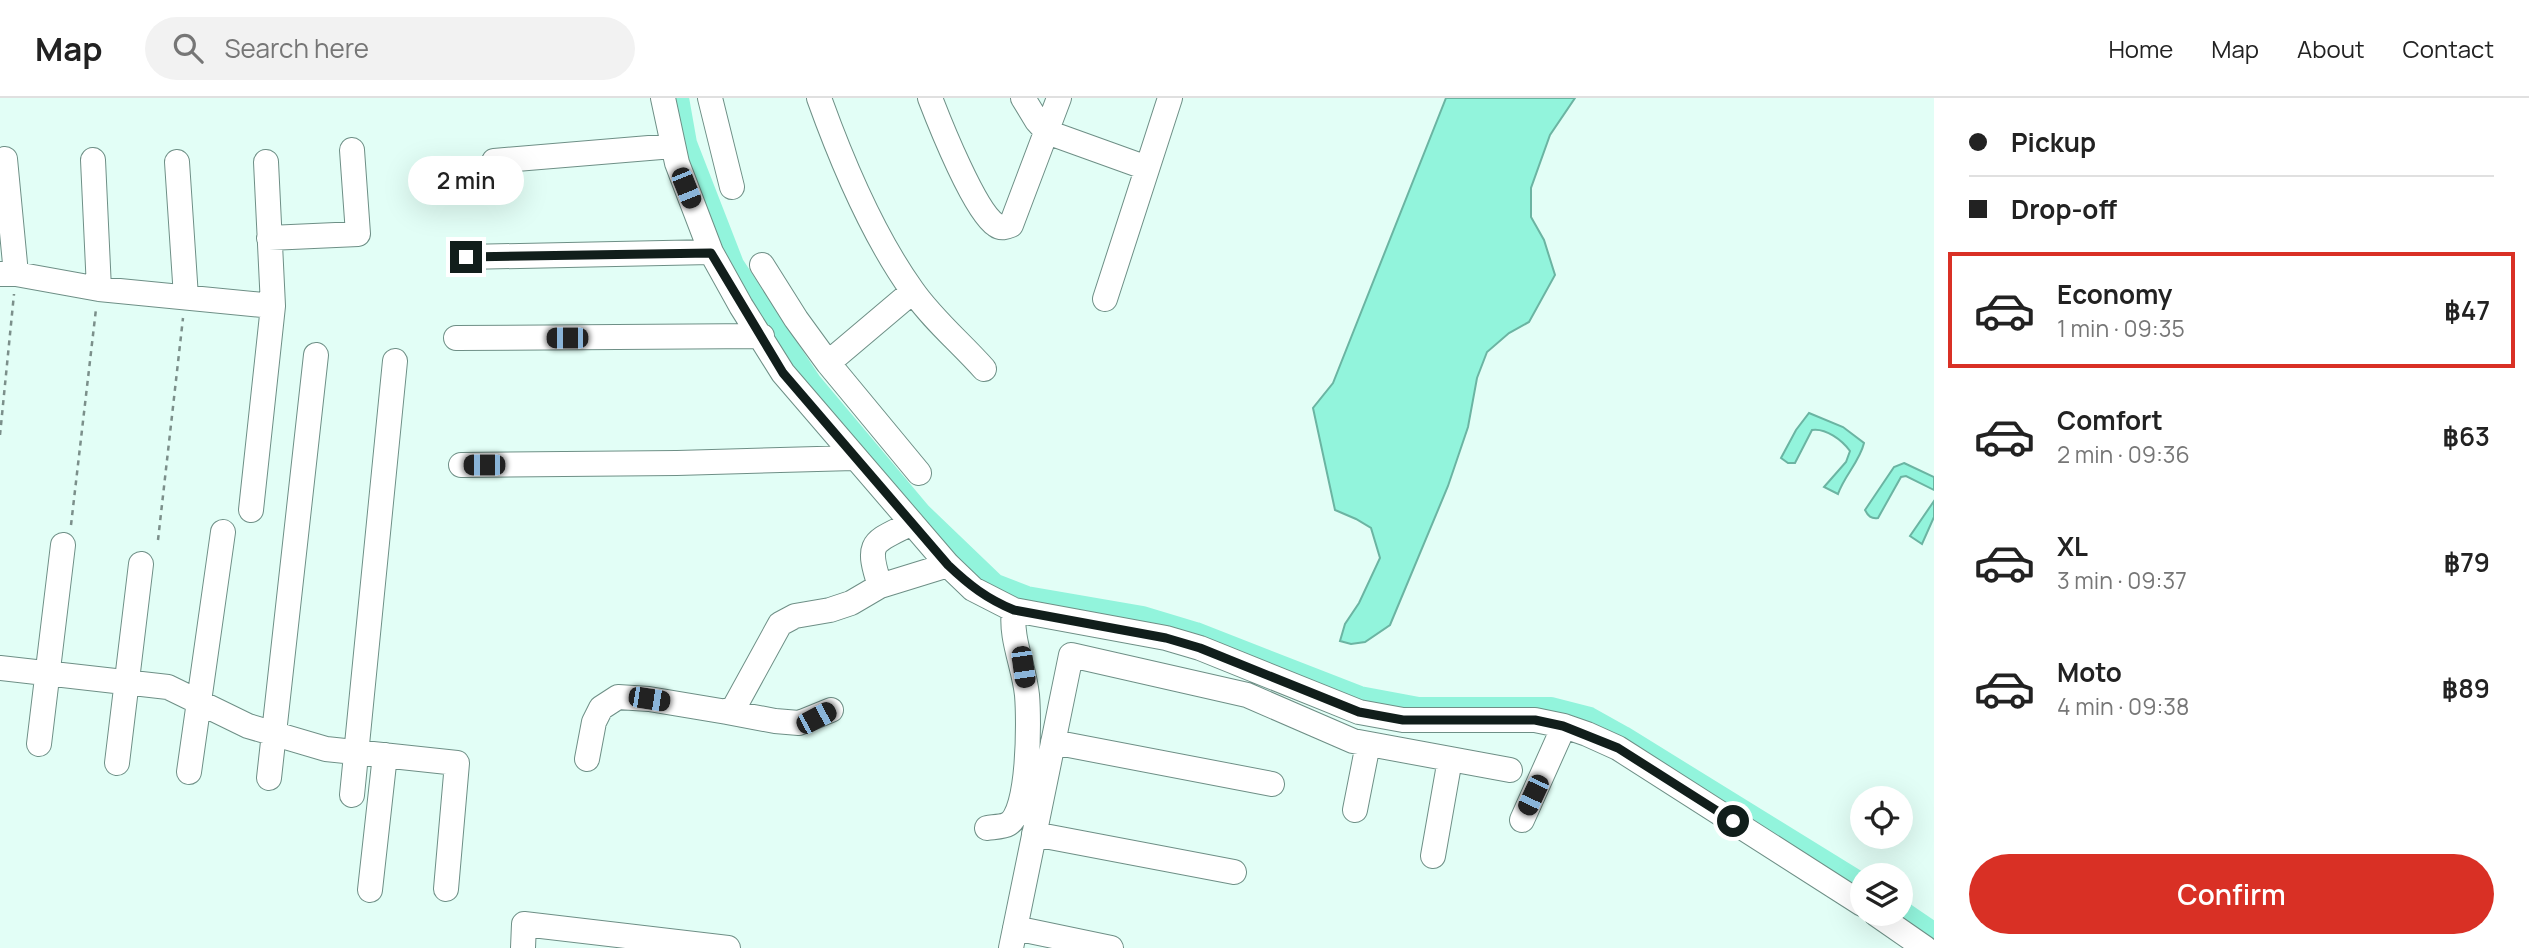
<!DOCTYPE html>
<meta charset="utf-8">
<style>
body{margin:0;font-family:Manrope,sans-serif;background:#f2f2f2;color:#222;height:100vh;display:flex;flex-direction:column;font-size:26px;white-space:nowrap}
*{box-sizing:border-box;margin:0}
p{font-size:23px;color:#767676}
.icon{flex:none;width:38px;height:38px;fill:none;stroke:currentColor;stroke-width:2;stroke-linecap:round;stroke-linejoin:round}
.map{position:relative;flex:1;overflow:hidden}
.drawer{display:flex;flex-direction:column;background:#fff;width:595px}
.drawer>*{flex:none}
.guide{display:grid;align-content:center;height:154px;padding:0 35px;background:#fff}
.buttons{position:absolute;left:1850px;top:688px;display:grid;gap:14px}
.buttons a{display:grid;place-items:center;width:63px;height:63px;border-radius:50%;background:#fff;box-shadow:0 7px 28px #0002;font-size:35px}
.end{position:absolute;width:32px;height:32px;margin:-16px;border:9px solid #111e1b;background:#fff;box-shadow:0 0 0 4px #fff}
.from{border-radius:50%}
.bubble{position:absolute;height:49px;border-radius:24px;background:#fff;box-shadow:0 7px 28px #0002;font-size:23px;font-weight:600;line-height:49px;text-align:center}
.car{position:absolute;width:21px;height:42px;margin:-21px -10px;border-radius:9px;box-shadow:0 0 5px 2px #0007;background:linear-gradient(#222 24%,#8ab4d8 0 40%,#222 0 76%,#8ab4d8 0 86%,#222 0)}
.guide b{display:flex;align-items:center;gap:24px;height:66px;font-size:26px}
.guide b+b{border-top:2px solid #e0e0e0}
.guide i{width:18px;height:18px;background:#222}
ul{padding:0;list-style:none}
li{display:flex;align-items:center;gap:21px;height:116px;margin:0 14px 10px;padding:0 21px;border:4px solid transparent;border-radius:0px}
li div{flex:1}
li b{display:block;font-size:26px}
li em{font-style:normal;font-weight:600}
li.on{border-color:#d93025}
li>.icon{width:63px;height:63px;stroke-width:1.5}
.cta{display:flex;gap:14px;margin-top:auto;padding:14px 35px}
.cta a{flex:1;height:80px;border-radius:42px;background:#d93025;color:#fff;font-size:28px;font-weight:600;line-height:80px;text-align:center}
header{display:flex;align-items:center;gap:42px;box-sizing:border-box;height:98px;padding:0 35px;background:#fff;border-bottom:2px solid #e0e0e0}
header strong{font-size:33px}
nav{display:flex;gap:38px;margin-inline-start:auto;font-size:24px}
.search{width:490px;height:63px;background:#f2f2f2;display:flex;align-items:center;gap:18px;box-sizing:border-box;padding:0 24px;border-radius:38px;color:#767676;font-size:26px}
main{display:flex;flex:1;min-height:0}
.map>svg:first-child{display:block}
.water{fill:#92f4dc;stroke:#6bb4a2;stroke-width:2}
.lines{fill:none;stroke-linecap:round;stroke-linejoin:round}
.canal{stroke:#92f4dc;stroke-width:18}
.minor-casing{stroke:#6e8f86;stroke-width:26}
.path{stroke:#7b8f8a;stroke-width:2.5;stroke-dasharray:5 5;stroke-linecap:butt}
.minor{stroke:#fff;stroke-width:24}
.route{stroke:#111e1b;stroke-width:9}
</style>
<header>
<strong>Map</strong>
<div class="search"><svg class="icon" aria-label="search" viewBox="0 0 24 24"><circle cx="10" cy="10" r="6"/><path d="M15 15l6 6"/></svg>Search here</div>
<nav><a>Home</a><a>Map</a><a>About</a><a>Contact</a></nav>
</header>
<main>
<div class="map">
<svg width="1934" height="850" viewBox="0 0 1934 850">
<rect width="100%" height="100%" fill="#e2fef6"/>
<!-- water -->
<path class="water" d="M1446,0H1575L1550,37L1531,90V119L1544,142L1555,177L1529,224L1509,235L1487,254L1477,280L1468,329L1448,388L1390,527L1365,544L1351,546L1340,543L1345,526L1359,505L1380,460L1371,430L1356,421L1335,412L1313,310L1333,285Z
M1809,315L1843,329L1864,345C1860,363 1844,378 1838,396L1824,389L1846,364L1850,353C1842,342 1826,330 1812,332L1795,365H1788L1781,360L1796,332Z
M1904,365L1934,379V392L1906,378L1901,379L1878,420C1871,421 1868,418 1865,412L1894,369Z
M1934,403V419L1922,446L1910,438Z"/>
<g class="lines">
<!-- canal -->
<path class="canal" d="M680,0L688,45L735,166L812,283L922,414L996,485L1027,497L1143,517L1196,533L1360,597L1419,608H1551L1590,618L1624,637L1862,784
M1900,810L1934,833"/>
<!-- minor casing -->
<g class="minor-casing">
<path id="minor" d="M663,0L677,65L711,154L741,208L783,275L948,467L973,491L1014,512L1166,540L1200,550L1359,614L1403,622H1535L1564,628L1587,636L1618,650L1862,806
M710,0L732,89
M819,0C842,64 872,136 912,192C932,221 961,245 984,271
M930,0C940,26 975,114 996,127C1001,131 1006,129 1011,127L1059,0
M1023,0L1037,23L1047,34L1147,70
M5,61L16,176
M93,62L99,191
M494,63L673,48
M177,64L186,199
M269,140L358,136L352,52
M466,159L711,154
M762,167L796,221L828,265L919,375
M0,176H16L99,191L273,208L266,64
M1105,201L1170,0
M456,240L762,238
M828,265L912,194
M461,367L677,365L854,360
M251,412L273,208
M880,488C865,442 873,445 912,425
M0,570L168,589L248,628L326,651L457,665L446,791
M727,614L775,623L799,625L831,612
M1053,644L1272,686
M39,646L63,447
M587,661L594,624L601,610L618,599L649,601L727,614L735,608L780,526L795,518L830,512L851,505L880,488L948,467
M117,665L141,466
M189,674L223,434
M269,680L316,257
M352,697L395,263
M1355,712L1368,646
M1522,722L1564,628
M987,730C993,729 1003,729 1008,726C1030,715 1029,620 1027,597C1024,568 1010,540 1014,512
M1034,736L1234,774
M1433,758L1450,661
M370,792L385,657
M1876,816L1925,850
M1015,830L1111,850
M523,850L524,826L728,850
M1011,850L1071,557L1247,597L1353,643L1510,672"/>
</g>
<!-- path -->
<path class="path" d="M0,337L14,196
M71,427L96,211
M158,442L183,220"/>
<!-- minor -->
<use href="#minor" class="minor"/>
</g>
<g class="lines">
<!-- route -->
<path class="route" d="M466,159L711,155L783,275L948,467C969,487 987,501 1014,512L1166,540L1200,550L1359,614L1403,622H1535L1563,628L1618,650L1733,723"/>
</g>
</svg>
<div class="buttons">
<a><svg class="icon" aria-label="locate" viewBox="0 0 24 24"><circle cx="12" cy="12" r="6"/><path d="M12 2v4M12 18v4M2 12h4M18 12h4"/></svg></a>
<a><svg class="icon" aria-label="layers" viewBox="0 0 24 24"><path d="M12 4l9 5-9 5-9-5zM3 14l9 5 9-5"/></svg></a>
</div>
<i class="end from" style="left:1733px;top:723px"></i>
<i class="end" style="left:466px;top:159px"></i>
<div class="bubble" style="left:408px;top:58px;width:116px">2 min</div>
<i class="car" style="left:686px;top:90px;rotate:158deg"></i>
<i class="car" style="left:567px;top:240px;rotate:270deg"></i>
<i class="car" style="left:484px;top:367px;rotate:270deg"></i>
<i class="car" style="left:1023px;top:569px;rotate:172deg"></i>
<i class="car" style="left:649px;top:601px;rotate:99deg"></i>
<i class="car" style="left:816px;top:620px;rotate:62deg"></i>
<i class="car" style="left:1533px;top:697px;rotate:205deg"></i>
</div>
<section class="drawer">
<div class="guide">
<b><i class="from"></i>Pickup</b>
<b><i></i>Drop-off</b>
</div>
<ul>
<li class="on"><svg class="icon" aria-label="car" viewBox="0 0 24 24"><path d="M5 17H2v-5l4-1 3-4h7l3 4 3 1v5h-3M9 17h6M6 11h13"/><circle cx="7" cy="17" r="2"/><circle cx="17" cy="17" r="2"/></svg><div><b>Economy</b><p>1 min · 09:35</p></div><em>฿47</em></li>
<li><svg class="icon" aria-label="car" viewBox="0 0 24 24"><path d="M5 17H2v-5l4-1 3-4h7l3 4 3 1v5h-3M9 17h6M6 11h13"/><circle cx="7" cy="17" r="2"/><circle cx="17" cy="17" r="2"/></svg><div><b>Comfort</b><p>2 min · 09:36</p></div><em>฿63</em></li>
<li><svg class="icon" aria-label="car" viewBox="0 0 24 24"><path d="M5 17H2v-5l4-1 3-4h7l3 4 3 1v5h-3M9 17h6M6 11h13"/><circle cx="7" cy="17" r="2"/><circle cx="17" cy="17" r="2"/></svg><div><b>XL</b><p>3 min · 09:37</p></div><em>฿79</em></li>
<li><svg class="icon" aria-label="car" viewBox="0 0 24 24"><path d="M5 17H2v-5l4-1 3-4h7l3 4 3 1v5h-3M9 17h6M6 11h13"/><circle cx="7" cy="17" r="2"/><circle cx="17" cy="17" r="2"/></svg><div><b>Moto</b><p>4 min · 09:38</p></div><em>฿89</em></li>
</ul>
<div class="cta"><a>Confirm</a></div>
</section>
</main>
